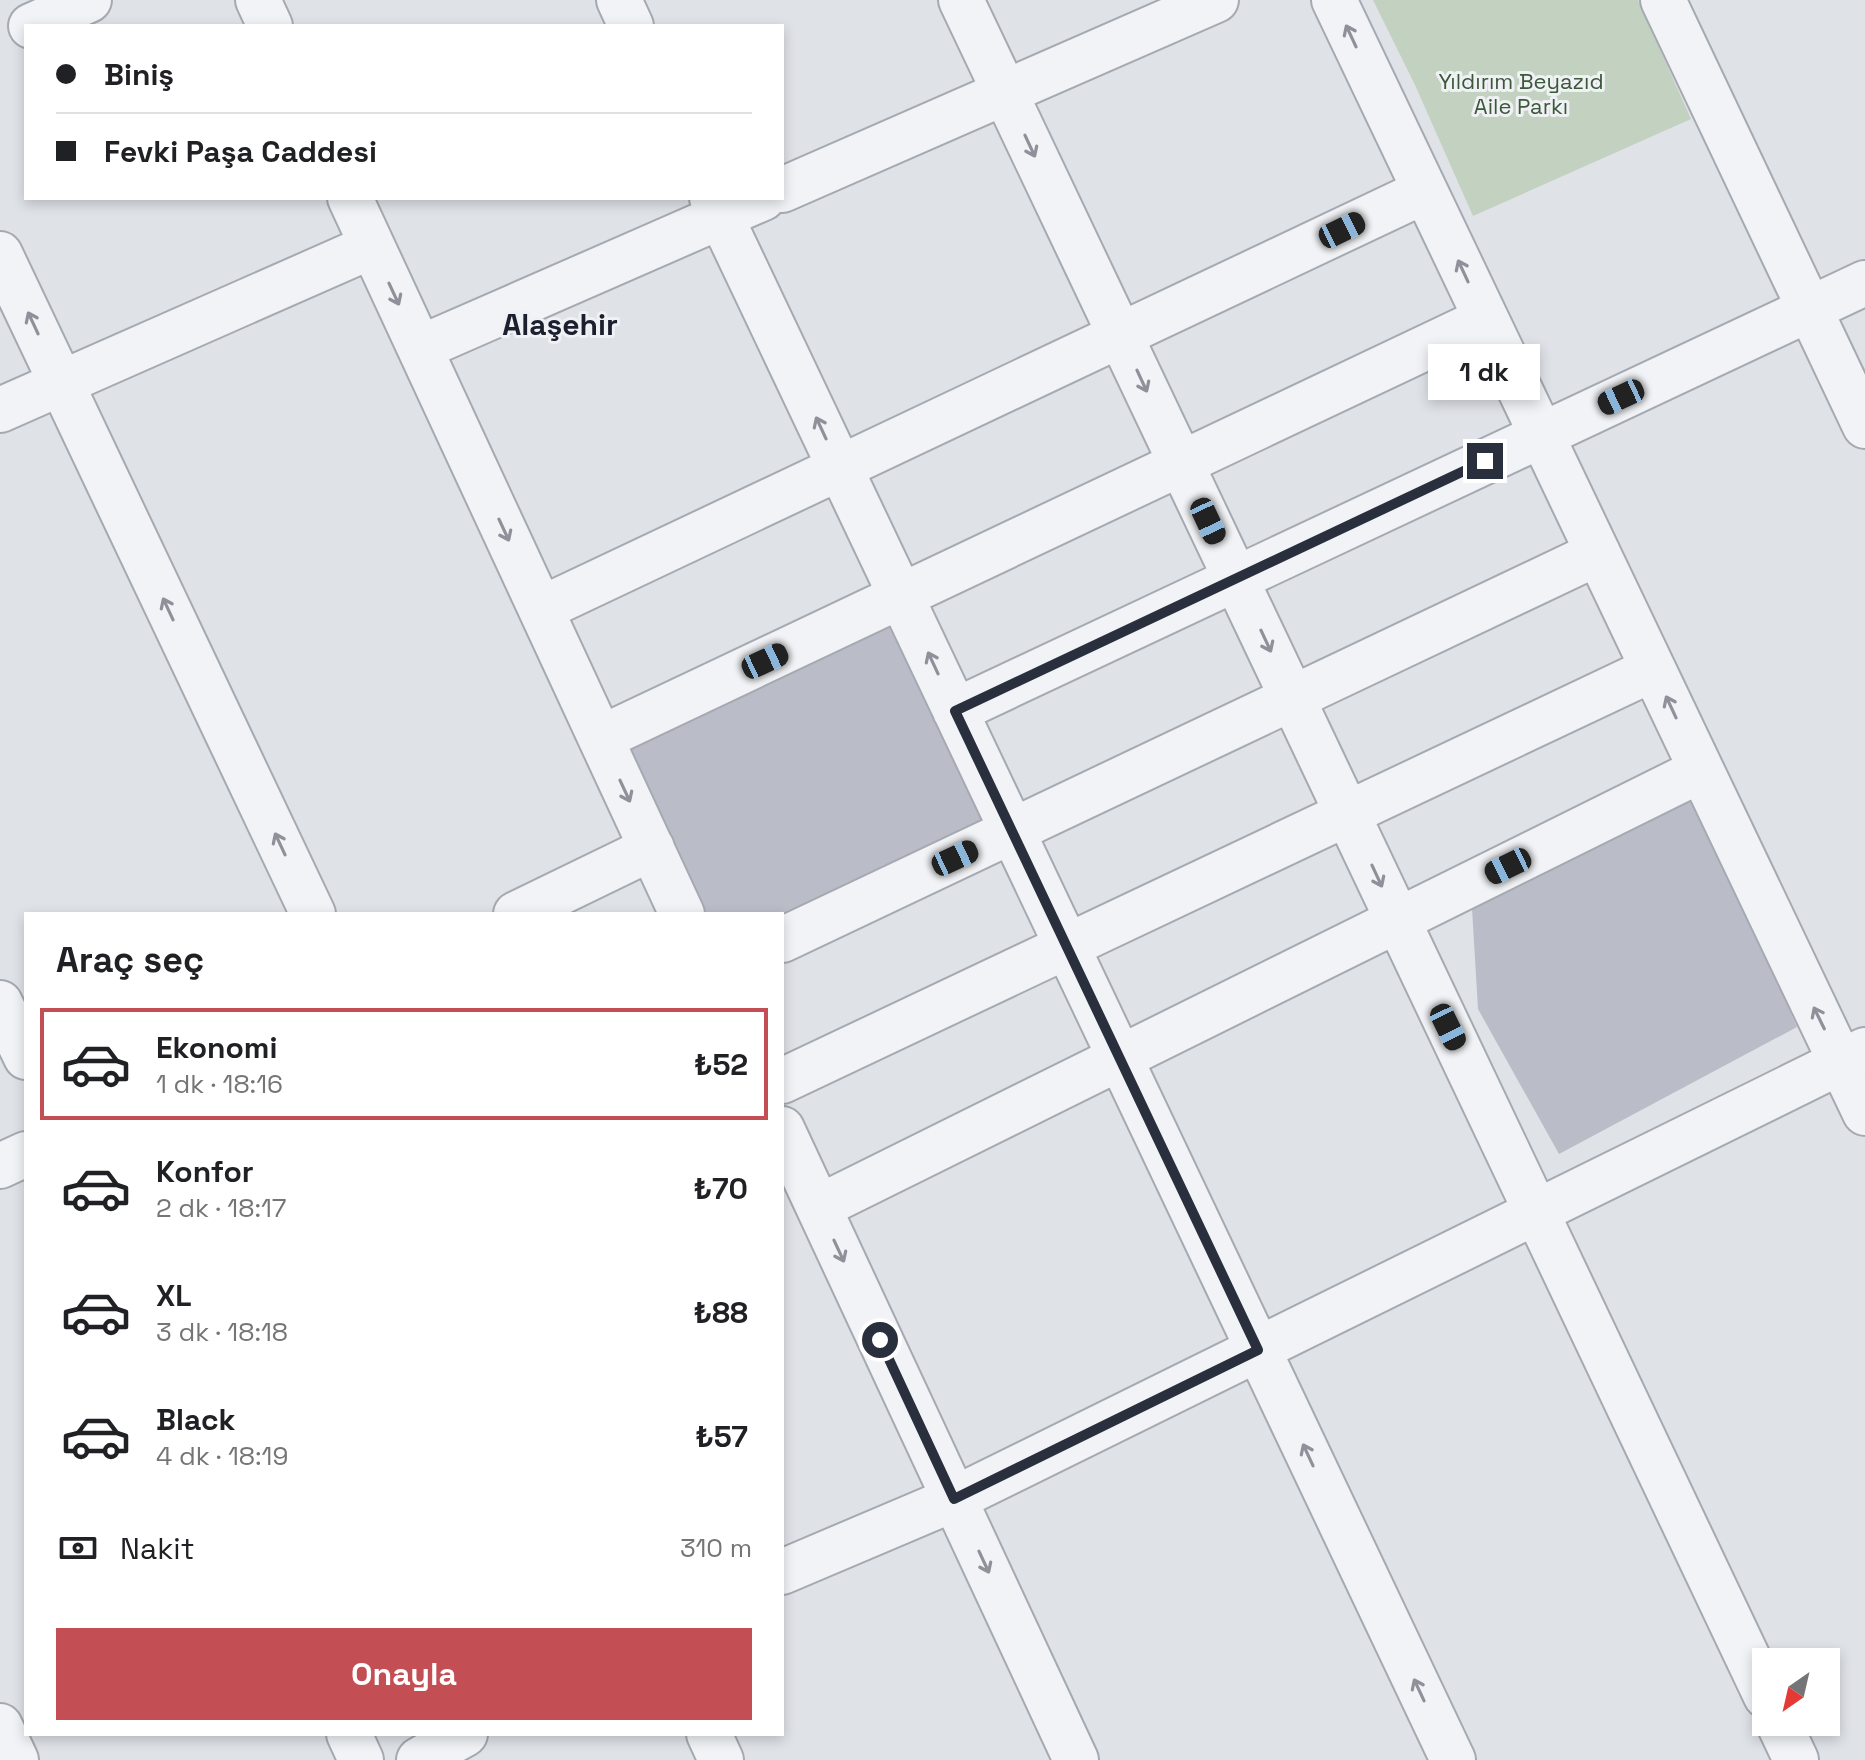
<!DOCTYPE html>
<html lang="tr">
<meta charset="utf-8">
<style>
body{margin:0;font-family:"Space Grotesk",sans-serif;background:#f2f2f2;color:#202124;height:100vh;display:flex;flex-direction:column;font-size:30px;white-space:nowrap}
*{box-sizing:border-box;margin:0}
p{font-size:26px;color:#757577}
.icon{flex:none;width:44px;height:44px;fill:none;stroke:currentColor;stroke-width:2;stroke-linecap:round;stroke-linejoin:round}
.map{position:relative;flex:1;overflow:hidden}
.panel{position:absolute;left:24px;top:912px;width:760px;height:824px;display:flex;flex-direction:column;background:#fff;border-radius:0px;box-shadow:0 4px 12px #0003}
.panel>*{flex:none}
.hud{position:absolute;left:24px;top:24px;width:760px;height:176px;border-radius:0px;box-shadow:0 4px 12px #0003;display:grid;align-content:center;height:176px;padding:0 32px;background:#fff}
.needle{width:52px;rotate:214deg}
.tools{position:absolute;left:1752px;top:1648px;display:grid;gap:16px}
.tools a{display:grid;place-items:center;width:88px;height:88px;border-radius:0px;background:#fff;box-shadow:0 4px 12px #0003;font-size:40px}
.end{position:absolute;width:36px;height:36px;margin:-18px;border:10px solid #292f3d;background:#fff;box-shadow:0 0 0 4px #fff}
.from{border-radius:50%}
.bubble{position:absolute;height:56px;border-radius:0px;background:#fff;box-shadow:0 4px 12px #0003;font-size:26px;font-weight:700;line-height:56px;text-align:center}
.car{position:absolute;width:24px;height:48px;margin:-24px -12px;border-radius:10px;box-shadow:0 0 6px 2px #0007;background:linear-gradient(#222 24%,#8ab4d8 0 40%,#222 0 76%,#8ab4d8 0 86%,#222 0)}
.hud b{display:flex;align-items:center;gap:28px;height:76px;font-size:30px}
.hud b+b{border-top:2px solid #e0e0e0}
.hud i{width:20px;height:20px;background:#202124}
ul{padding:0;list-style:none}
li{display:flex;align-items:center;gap:24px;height:112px;margin:0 16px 12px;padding:0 16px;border:4px solid transparent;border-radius:0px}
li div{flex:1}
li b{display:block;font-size:30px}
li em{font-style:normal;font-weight:700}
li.active{border-color:#c34e53}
li>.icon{width:72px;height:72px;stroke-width:1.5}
h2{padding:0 32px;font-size:36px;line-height:96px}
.pay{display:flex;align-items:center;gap:20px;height:88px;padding:0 32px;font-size:30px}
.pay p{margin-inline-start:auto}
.primary-button{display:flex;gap:16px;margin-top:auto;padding:16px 32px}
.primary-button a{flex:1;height:92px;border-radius:0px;background:#c34e53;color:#fff;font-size:32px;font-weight:700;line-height:92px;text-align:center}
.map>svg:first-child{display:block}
.green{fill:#c3d1c1}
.building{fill:#babdc7}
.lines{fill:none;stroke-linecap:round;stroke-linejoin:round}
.minor-casing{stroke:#a5a9b1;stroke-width:48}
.minor{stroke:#f2f3f6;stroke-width:44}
.oneway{stroke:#8e919a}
.route{stroke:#292f3d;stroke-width:10}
.labels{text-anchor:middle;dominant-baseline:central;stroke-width:6;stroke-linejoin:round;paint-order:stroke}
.park-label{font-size:22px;fill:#3b5838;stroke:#eff1f5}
.district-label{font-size:30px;font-weight:bold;fill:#1c202e;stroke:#eff1f5}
</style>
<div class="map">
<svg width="1865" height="1760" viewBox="0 0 1865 1760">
<rect width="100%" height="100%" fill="#dfe2e7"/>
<!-- green -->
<path class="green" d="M1373,0H1638L1691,119L1473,216L1415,85Z"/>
<!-- building -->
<path class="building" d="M896,610L998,829L782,929V914H695L614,741Z
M1693,793L1797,1027L1559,1154L1478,1009L1471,892Z"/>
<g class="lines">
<!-- minor casing -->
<g class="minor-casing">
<path id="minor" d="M258,0L270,26
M619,0L631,26
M961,0L1766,1696
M1334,0L1865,1113
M1663,0L1865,426
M31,26L89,0
M782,190L1216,0
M350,198L682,914
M712,198L1453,1760
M0,254L313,914
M420,348L763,198
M0,410L372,246
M541,609L1425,191
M955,711L1865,283
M601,738L1486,319
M516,914L652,848
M782,940L1598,553
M0,1003L26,1057
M782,1081L1653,669
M782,1129L1076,1760
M0,1166L26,1154
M819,1207L1701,770
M782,1572L954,1499L1865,1050
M1778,1722L1796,1760
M0,1726L16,1760
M349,1734L361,1760
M709,1734L721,1760
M419,1760L465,1734"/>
</g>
<!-- minor -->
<use href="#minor" class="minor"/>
</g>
<!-- one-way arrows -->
<defs><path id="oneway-shaft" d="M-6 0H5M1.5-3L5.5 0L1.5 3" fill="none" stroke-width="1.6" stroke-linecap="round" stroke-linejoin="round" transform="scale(2)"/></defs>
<g class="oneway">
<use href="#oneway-shaft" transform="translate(1351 36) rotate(-115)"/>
<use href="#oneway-shaft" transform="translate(1030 146) rotate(65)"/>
<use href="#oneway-shaft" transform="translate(1463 271) rotate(-115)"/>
<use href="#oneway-shaft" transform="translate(394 294) rotate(65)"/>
<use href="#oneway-shaft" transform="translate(33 323) rotate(-115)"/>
<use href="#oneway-shaft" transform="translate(1142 381) rotate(65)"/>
<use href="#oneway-shaft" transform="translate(821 428) rotate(-115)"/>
<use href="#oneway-shaft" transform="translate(504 530) rotate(65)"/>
<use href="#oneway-shaft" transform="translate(168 609) rotate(-115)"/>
<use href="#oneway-shaft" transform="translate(1266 641) rotate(65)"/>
<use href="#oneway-shaft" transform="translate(933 663) rotate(-115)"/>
<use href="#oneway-shaft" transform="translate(1671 707) rotate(-115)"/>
<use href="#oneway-shaft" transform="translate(625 791) rotate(65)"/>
<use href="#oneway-shaft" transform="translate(280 844) rotate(-115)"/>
<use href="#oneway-shaft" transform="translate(1377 876) rotate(65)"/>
<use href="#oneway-shaft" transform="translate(1819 1018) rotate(-116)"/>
<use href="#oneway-shaft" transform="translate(839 1251) rotate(65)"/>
<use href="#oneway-shaft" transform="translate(1308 1455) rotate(-115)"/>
<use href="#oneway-shaft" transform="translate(984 1562) rotate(65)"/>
<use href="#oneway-shaft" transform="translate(1419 1690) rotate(-115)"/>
</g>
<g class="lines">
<!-- route -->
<path class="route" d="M880,1340L954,1499L1258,1350L955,711L1485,461"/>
</g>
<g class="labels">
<!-- park labels -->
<g class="park-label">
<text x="1521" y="81">Yıldırım Beyazıd<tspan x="1521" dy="25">Aile Parkı</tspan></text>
</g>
<!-- district labels -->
<g class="district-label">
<text x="560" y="324">Alaşehir</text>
</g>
</g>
</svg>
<div class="tools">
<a><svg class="needle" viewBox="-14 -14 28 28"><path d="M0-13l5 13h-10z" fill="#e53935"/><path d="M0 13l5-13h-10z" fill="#757577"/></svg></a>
</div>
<i class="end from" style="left:880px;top:1340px"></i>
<i class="end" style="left:1485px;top:461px"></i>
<div class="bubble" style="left:1428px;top:344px;width:112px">1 dk</div>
<i class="car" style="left:1342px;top:230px;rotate:64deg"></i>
<i class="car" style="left:1621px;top:397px;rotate:245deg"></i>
<i class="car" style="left:1208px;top:521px;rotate:155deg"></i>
<i class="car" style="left:765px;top:661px;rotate:65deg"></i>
<i class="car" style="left:955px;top:858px;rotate:65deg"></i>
<i class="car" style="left:1508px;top:866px;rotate:244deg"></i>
<i class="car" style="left:1448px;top:1027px;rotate:154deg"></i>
<div class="hud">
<b><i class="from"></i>Biniş</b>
<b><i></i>Fevki Paşa Caddesi</b>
</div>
<section class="panel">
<h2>Araç seç</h2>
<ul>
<li class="active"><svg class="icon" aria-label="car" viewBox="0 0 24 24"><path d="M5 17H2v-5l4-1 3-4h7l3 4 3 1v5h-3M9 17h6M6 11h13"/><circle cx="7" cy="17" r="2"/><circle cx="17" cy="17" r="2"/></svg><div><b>Ekonomi</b><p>1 dk · 18:16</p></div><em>₺52</em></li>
<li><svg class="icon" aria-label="car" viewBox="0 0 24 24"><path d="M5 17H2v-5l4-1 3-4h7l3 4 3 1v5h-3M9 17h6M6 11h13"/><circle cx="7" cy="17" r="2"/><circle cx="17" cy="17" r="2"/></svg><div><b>Konfor</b><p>2 dk · 18:17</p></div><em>₺70</em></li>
<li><svg class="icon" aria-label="car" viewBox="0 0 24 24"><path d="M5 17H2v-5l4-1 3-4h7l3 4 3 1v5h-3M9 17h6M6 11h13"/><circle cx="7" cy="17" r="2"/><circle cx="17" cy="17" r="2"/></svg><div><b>XL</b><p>3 dk · 18:18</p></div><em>₺88</em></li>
<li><svg class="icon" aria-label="car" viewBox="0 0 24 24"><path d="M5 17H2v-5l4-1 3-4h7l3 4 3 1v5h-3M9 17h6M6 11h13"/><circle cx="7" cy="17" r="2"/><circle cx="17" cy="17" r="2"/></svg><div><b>Black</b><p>4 dk · 18:19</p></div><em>₺57</em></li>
</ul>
<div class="pay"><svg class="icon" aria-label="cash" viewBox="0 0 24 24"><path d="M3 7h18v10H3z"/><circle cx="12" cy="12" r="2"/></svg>Nakit<p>310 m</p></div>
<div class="primary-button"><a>Onayla</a></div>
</section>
</div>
